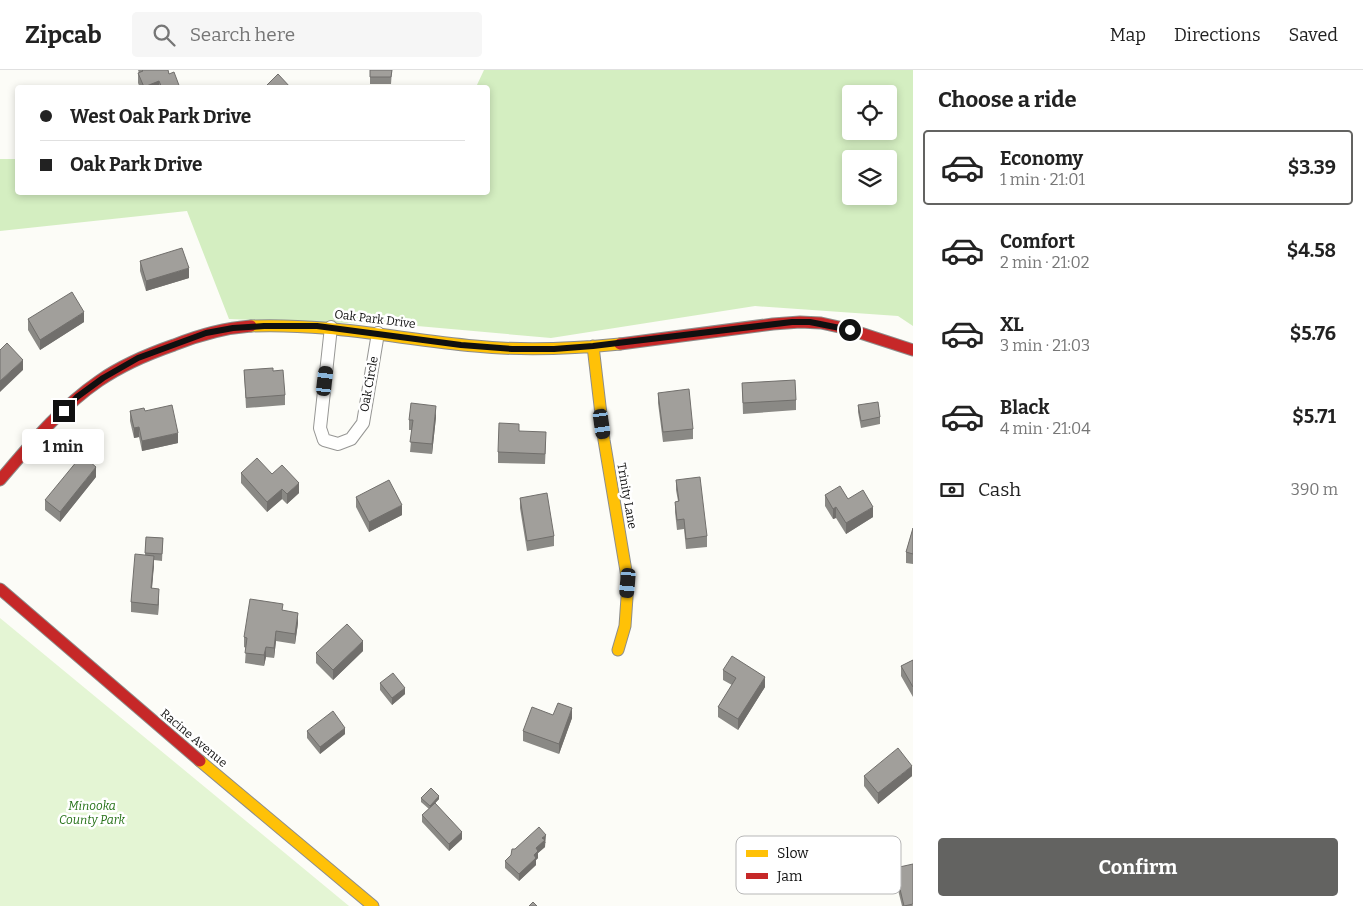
<!DOCTYPE html>
<meta charset="utf-8">
<style>
body{margin:0;font-family:Bitter,serif;background:#f6f6f6;color:#222;height:100vh;display:flex;flex-direction:column;font-size:19px;white-space:nowrap}
*{box-sizing:border-box;margin:0}
p{font-size:16px;color:#767676}
.icon{flex:none;width:28px;height:28px;fill:none;stroke:currentColor;stroke-width:2;stroke-linecap:round;stroke-linejoin:round}
.map{position:relative;flex:1;overflow:hidden}
.details{display:flex;flex-direction:column;background:#fff;width:450px}
.details>*{flex:none}
.hud{position:absolute;left:15px;top:15px;width:475px;height:110px;border-radius:5px;box-shadow:0 2px 8px #0003;display:grid;align-content:center;height:110px;padding:0 25px;background:#fff}
.controls{position:absolute;left:842px;top:15px;display:grid;gap:10px}
.controls a{display:grid;place-items:center;width:55px;height:55px;border-radius:5px;background:#fff;box-shadow:0 2px 8px #0003;font-size:25px}
.end{position:absolute;width:22px;height:22px;margin:-11px;border:6px solid #101010;background:#fff;box-shadow:0 0 0 2px #fff}
.from{border-radius:50%}
.bubble{position:absolute;height:35px;border-radius:5px;background:#fff;box-shadow:0 2px 8px #0003;font-size:16px;font-weight:700;line-height:35px;text-align:center}
.car{position:absolute;width:15px;height:30px;margin:-15px -8px;border-radius:6px;box-shadow:0 0 4px 1px #0007;background:linear-gradient(#222 24%,#8ab4d8 0 40%,#222 0 76%,#8ab4d8 0 86%,#222 0)}
.hud b{display:flex;align-items:center;gap:18px;height:48px;font-size:19px}
.hud b+b{border-top:1px solid #e0e0e0}
.hud i{width:12px;height:12px;background:#222}
ul{padding:0;list-style:none}
li{display:flex;align-items:center;gap:15px;height:75px;margin:0 10px 8px;padding:0 15px;border:2px solid transparent;border-radius:5px}
li div{flex:1}
li b{display:block;font-size:19px}
li em{font-style:normal;font-weight:700}
li.active{border-color:#636361}
li>.icon{width:45px;height:45px;stroke-width:1.5}
h2{padding:0 25px;font-size:22px;line-height:60px}
.pay{display:flex;align-items:center;gap:12px;height:55px;padding:0 25px;font-size:19px}
.pay p{margin-inline-start:auto}
.primary-button{display:flex;gap:10px;margin-top:auto;padding:10px 25px}
.primary-button a{flex:1;height:58px;border-radius:5px;background:#636361;color:#fff;font-size:20px;font-weight:700;line-height:58px;text-align:center}
header{display:flex;align-items:center;gap:30px;box-sizing:border-box;height:70px;padding:0 25px;background:#fff;border-bottom:1px solid #e0e0e0}
header strong{font-size:24px}
nav{display:flex;gap:28px;margin-inline-start:auto;font-size:18px}
.search{width:350px;height:45px;background:#f6f6f6;display:flex;align-items:center;gap:12px;box-sizing:border-box;padding:0 18px;border-radius:5px;color:#767676;font-size:19px}
main{display:flex;flex:1;min-height:0}
.map>svg:first-child{display:block}
.green{fill:#e4f5d4}
.forest{fill:#d4eec1;fill-rule:evenodd}
.lines{fill:none;stroke-linecap:round;stroke-linejoin:round}
.street-casing{stroke:#969694;stroke-width:14}
.slow-casing{stroke:#8d8d8b;stroke-width:13}
.jam-casing{stroke:#8d8d8b;stroke-width:13}
.street{stroke:#fffffe;stroke-width:12}
.slow{stroke:#ffc107;stroke-width:11}
.jam{stroke:#c62828;stroke-width:11}
.wall{fill:#8a8985}
.shaded-wall{fill:#716f6c}
.building{fill:#a19f9b;stroke:#716f6c}
.route{stroke:#101010;stroke-width:6}
.labels{text-anchor:middle;dominant-baseline:central;stroke-width:5;stroke-linejoin:round;paint-order:stroke}
.street-label{font-size:12px;fill:#101010;stroke:#fff}
.park-label{font-size:12px;font-style:italic;fill:#257117;stroke:#fff}
.key{fill:#fff;stroke:#b7b7b7;stroke-width:1}
.key-label{font-size:14px;fill:#101010}
</style>
<header>
<strong>Zipcab</strong>
<div class="search"><svg class="icon" aria-label="search" viewBox="0 0 24 24"><circle cx="10" cy="10" r="6"/><path d="M15 15l6 6"/></svg>Search here</div>
<nav><a>Map</a><a>Directions</a><a>Saved</a></nav>
</header>
<main>
<div class="map">
<svg width="913" height="836" viewBox="0 0 913 836">
<rect width="100%" height="100%" fill="#fcfcf7"/>
<!-- green -->
<path class="green" d="M0,548L349,836H0Z"/>
<!-- forest -->
<path class="forest" d="M484,0H913V256L898,246L755,236L551,268L406,255L229,249L187,141L0,161V89H17L18,122H488V18L476,17ZM851,24H889V61H851ZM851,89H889V126H851Z"/>
<g class="lines">
<!-- street casing -->
<g class="street-casing">
<path id="street" d="M331,257L320,358L324,370L338,374L351,369L363,353L378,263"/>
</g>
<!-- slow casing -->
<g class="slow-casing">
<path id="slow" d="M251,256C328,253 399,269 475,276C523,281 571,279 620,274
M593,276L604,370L628,513L625,556L618,580
M200,691L373,836"/>
</g>
<!-- jam casing -->
<g class="jam-casing">
<path id="jam" d="M620,274L773,254L800,252L821,253L848,259L913,280
M0,410C30,375 61,337 99,311C122,295 148,284 174,275C199,265 224,258 251,256
M0,519L200,691"/>
</g>
<!-- street -->
<use href="#street" class="street"/>
<!-- slow -->
<use href="#slow" class="slow"/>
<!-- jam -->
<use href="#jam" class="jam"/>
</g>
<!-- wall -->
<path class="wall" d="M138,0H168L169,4L180,18H140L138,13V3H139Z
M370,0H392L391,14H370Z
M140,191L189,208L146,221L140,201Z
M28,249L84,252L40,280L28,260Z
M244,300L273,301L285,325V335L246,338Z
M742,313L796,330V340L743,344Z
M658,323L693,359V369L663,372L658,333Z
M858,335L880,347V354L861,358L858,342Z
M130,341H145L178,373L142,381L139,367L134,368L130,351Z
M436,347L432,384L410,382L412,360H409V350Z
M519,361L546,372L545,394L498,393V382Z
M241,403L272,404L299,423L287,434L282,429L267,442L241,413Z
M96,407L60,452L45,440V430Z
M676,410L707,466V477L686,479L684,459L677,460L675,442V432L678,431L676,420Z
M825,425L848,429L873,447L846,464L836,448L833,449L825,436Z
M356,427L402,445L369,462L356,437Z
M520,428L554,466V476L527,481L520,438Z
M913,458V494L906,493V482Z
M146,467L163,468L162,491L154,490L152,518L159,529L158,545L131,542V532L145,485Z
M283,540L298,553L295,574L276,571L274,588L266,587L264,596L245,593L246,578L244,577V567Z
M363,581L333,610L316,593V583Z
M913,590V627L901,606V596Z
M723,600L765,617L738,660L718,647V637L732,615L723,610Z
M380,613L405,624L392,635L380,620Z
M553,645L572,648L559,684L523,671V661Z
M307,661L345,664L320,684L307,668Z
M864,706H912L878,734L864,716Z
M421,728L439,729L435,733L462,769L449,781L422,752V745L429,739L421,732Z
M545,772V777L538,783V788L536,790V795L519,811L505,798V791L511,785L515,779L546,772Z
M895,798L913,836H902L895,808Z"/>
<!-- shaded-wall -->
<path class="shaded-wall" d="M159,11V18H144V17Z
M189,198V208L146,221V211Z
M84,242V252L40,280V270Z
M23,290V300L0,322V311Z
M436,336V347L432,384V374Z
M139,357V367L134,368V358Z
M178,363V373L142,381V371Z
M96,397V407L60,452V442Z
M299,413V423L287,434V424Z
M282,419V429L267,442V432Z
M402,435V445L369,462V452Z
M836,437V448L833,449V439Z
M873,437V447L846,464V453Z
M154,486V496L151,528V518Z
M159,519V529L158,545V535Z
M298,543V553L295,574V564Z
M276,561V571L274,588V578Z
M363,571V581L333,610V600Z
M266,577V587L264,596V585Z
M765,607V617L738,660V649Z
M405,618V624L392,635V628Z
M572,638V648L559,684V674Z
M345,658V664L320,684V677Z
M912,696V706L878,734V723Z
M439,726V729L430,739V736Z
M462,762V769L449,781V774Z
M546,765L545,777L538,783V788L536,790V795L519,811V804L534,785L536,778L542,768Z"/>
<!-- building -->
<path class="building" d="M142,0H168L169,4L174,2L180,18H162L159,11L144,17L138,3L143,1Z
M370,0H392L391,7H370Z
M278,4L291,18H264Z
M182,178L189,198L146,211L140,191Z
M72,222L84,242L40,270L28,249Z
M7,273L23,290L0,311V280Z
M273,298V301L283,300L285,325L246,328L244,300Z
M795,310L796,330L743,333L742,313Z
M689,319L693,359L663,362L658,323Z
M878,332L880,347L861,351L858,335Z
M411,333L436,336L432,374L410,372L413,350H409Z
M172,335L178,363L142,371L139,357L134,358L130,341L144,338L145,341Z
M499,353L519,354V361L546,362L545,384L498,382Z
M82,385L96,397L60,442L45,430Z
M257,388L272,404L282,395L299,413L287,424L282,419L267,432L241,403Z
M700,407L707,466L686,469L684,449L677,450L675,432L679,431L676,410Z
M389,410L402,435L369,452L356,427Z
M840,416L848,429L863,420L873,437L846,453L836,437L833,439L825,425Z
M547,423L554,466L527,471L520,428Z
M913,458V484L906,482Z
M146,467L163,468L162,484L145,483Z
M135,484L154,486L151,518L159,519L158,535L131,532Z
M250,529L283,534L282,540L298,543L295,564L276,561L274,578L266,577L264,585L245,583L247,568L244,567Z
M347,554L363,571L333,600L316,583Z
M732,586L765,607L738,649L718,637L736,608L723,600Z
M913,590V617L901,596Z
M393,603L405,618L392,628L380,613Z
M558,633L572,638L559,674L523,661L532,637L553,645Z
M333,641L345,658L320,677L307,661Z
M898,678L912,696L878,723L864,706Z
M431,718L439,726L430,736L421,728Z
M435,733L462,762L449,774L422,745Z
M539,757L546,765L542,768L545,770L536,778L538,781L534,785L536,788L519,804L505,791L511,785L512,779H515Z
M913,794V834L904,836L895,798Z
M533,832L537,836H529Z"/>
<g class="lines">
<!-- route -->
<path class="route" d="M64,341L77,327L103,308L138,288L206,263L233,258L264,256H317L461,275L512,279H554L593,276L792,252H810L850,260"/>
</g>
<g class="labels">
<!-- street labels -->
<g class="street-label">
<text transform="translate(375 249) rotate(7)">Oak Park Drive</text>
<text transform="translate(369 314) rotate(-80)">Oak Circle</text>
<text transform="translate(627 426) rotate(80)">Trinity Lane</text>
<text transform="translate(194 668) rotate(40)">Racine Avenue</text>
</g>
<!-- park labels -->
<g class="park-label">
<text x="92" y="736">Minooka<tspan x="92" dy="14">County Park</tspan></text>
</g>
</g>
<!-- legend -->
<rect x="736" y="766" width="165" height="58" rx="8" class="key"/>
<rect x="746" y="780" width="22" height="7" fill="#ffc107"/>
<rect x="746" y="803" width="22" height="6" fill="#c62828"/>
<g class="key-label">
<text x="777" y="788">Slow</text>
<text x="777" y="811">Jam</text>
</g>
</svg>
<div class="controls">
<a><svg class="icon" aria-label="locate" viewBox="0 0 24 24"><circle cx="12" cy="12" r="6"/><path d="M12 2v4M12 18v4M2 12h4M18 12h4"/></svg></a>
<a><svg class="icon" aria-label="layers" viewBox="0 0 24 24"><path d="M12 4l9 5-9 5-9-5zM3 14l9 5 9-5"/></svg></a>
</div>
<i class="end from" style="left:850px;top:260px"></i>
<i class="end" style="left:64px;top:341px"></i>
<div class="bubble" style="left:22px;top:359px;width:82px">1 min</div>
<i class="car" style="left:325px;top:311px;rotate:7deg"></i>
<i class="car" style="left:602px;top:354px;rotate:172deg"></i>
<i class="car" style="left:628px;top:513px;rotate:185deg"></i>
<div class="hud">
<b><i class="from"></i>West Oak Park Drive</b>
<b><i></i>Oak Park Drive</b>
</div>
</div>
<section class="details">
<h2>Choose a ride</h2>
<ul>
<li class="active"><svg class="icon" aria-label="car" viewBox="0 0 24 24"><path d="M5 17H2v-5l4-1 3-4h7l3 4 3 1v5h-3M9 17h6M6 11h13"/><circle cx="7" cy="17" r="2"/><circle cx="17" cy="17" r="2"/></svg><div><b>Economy</b><p>1 min · 21:01</p></div><em>$3.39</em></li>
<li><svg class="icon" aria-label="car" viewBox="0 0 24 24"><path d="M5 17H2v-5l4-1 3-4h7l3 4 3 1v5h-3M9 17h6M6 11h13"/><circle cx="7" cy="17" r="2"/><circle cx="17" cy="17" r="2"/></svg><div><b>Comfort</b><p>2 min · 21:02</p></div><em>$4.58</em></li>
<li><svg class="icon" aria-label="car" viewBox="0 0 24 24"><path d="M5 17H2v-5l4-1 3-4h7l3 4 3 1v5h-3M9 17h6M6 11h13"/><circle cx="7" cy="17" r="2"/><circle cx="17" cy="17" r="2"/></svg><div><b>XL</b><p>3 min · 21:03</p></div><em>$5.76</em></li>
<li><svg class="icon" aria-label="car" viewBox="0 0 24 24"><path d="M5 17H2v-5l4-1 3-4h7l3 4 3 1v5h-3M9 17h6M6 11h13"/><circle cx="7" cy="17" r="2"/><circle cx="17" cy="17" r="2"/></svg><div><b>Black</b><p>4 min · 21:04</p></div><em>$5.71</em></li>
</ul>
<div class="pay"><svg class="icon" aria-label="cash" viewBox="0 0 24 24"><path d="M3 7h18v10H3z"/><circle cx="12" cy="12" r="2"/></svg>Cash<p>390 m</p></div>
<div class="primary-button"><a>Confirm</a></div>
</section>
</main>
